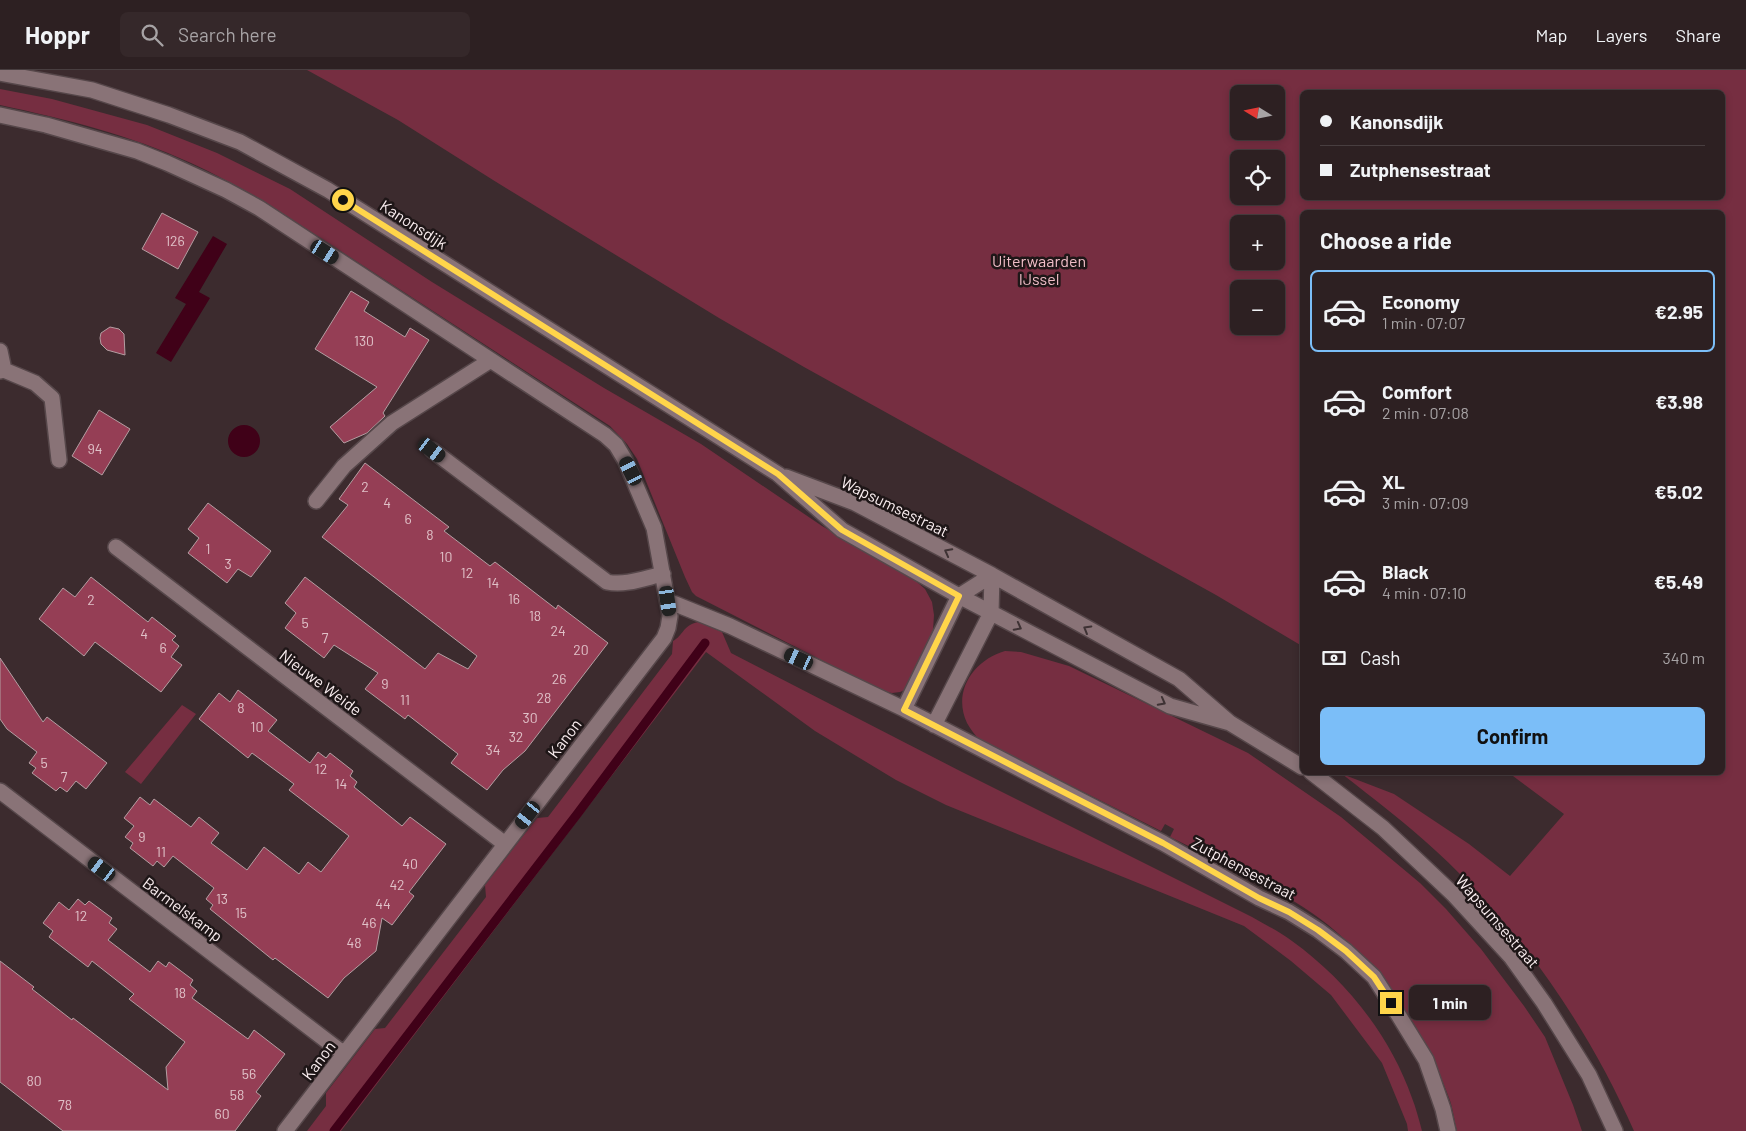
<!DOCTYPE html>
<meta charset="utf-8">
<style>
body{margin:0;font-family:Barlow,sans-serif;background:#35282a;color:#f1f3f6;height:100vh;display:flex;flex-direction:column;font-size:19px;white-space:nowrap}
*{box-sizing:border-box;margin:0}
p{font-size:16px;color:#a7a3a5}
.icon{flex:none;width:28px;height:28px;fill:none;stroke:currentColor;stroke-width:2;stroke-linecap:round;stroke-linejoin:round}
.map{position:relative;flex:1;overflow:hidden}
.side{position:absolute;left:1300px;top:140px;width:425px;height:565px;display:flex;flex-direction:column;background:#2d2022;border-radius:8px;box-shadow:0 2px 8px #0003,0 0 0 1px #483e40}
.side>*{flex:none}
.banner{position:absolute;left:1300px;top:20px;width:425px;height:110px;border-radius:8px;box-shadow:0 2px 8px #0003,0 0 0 1px #483e40;display:grid;align-content:center;height:110px;padding:0 20px;background:#2d2022}
.needle{width:32px;rotate:280deg}
.buttons{position:absolute;left:1230px;top:15px;display:grid;gap:10px}
.buttons a{display:grid;place-items:center;width:55px;height:55px;border-radius:8px;background:#2d2022;box-shadow:0 2px 8px #0003,0 0 0 1px #483e40;font-size:25px}
.end{position:absolute;width:22px;height:22px;margin:-11px;border:6px solid #ffd54a;background:#111;box-shadow:0 0 0 2px #111}
.from{border-radius:50%}
.bubble{position:absolute;height:35px;border-radius:8px;background:#2d2022;box-shadow:0 2px 8px #0003,0 0 0 1px #483e40;font-size:16px;font-weight:700;line-height:35px;text-align:center}
.car{position:absolute;width:15px;height:30px;margin:-15px -8px;border-radius:6px;box-shadow:0 0 4px 1px #0007;background:linear-gradient(#222 24%,#8ab4d8 0 40%,#222 0 76%,#8ab4d8 0 86%,#222 0)}
.banner b{display:flex;align-items:center;gap:18px;height:48px;font-size:19px}
.banner b+b{border-top:1px solid #483e40}
.banner i{width:12px;height:12px;background:#f1f3f6}
ul{padding:0;list-style:none}
li{display:flex;align-items:center;gap:15px;height:82px;margin:0 10px 8px;padding:0 10px;border:2px solid transparent;border-radius:8px}
li div{flex:1}
li b{display:block;font-size:19px}
li em{font-style:normal;font-weight:700}
li.selected{border-color:#7bbef8}
li>.icon{width:45px;height:45px;stroke-width:1.5}
h2{padding:0 20px;font-size:22px;line-height:60px}
.pay{display:flex;align-items:center;gap:12px;height:55px;padding:0 20px;font-size:19px}
.pay p{margin-inline-start:auto}
.cta{display:flex;gap:10px;margin-top:auto;padding:10px 20px}
.cta a{flex:1;height:58px;border-radius:8px;background:#7bbef8;color:#111;font-size:20px;font-weight:700;line-height:58px;text-align:center}
header{display:flex;align-items:center;gap:30px;box-sizing:border-box;height:70px;padding:0 25px;background:#2d2022;border-bottom:1px solid #483e40}
header strong{font-size:24px}
nav{display:flex;gap:28px;margin-inline-start:auto;font-size:18px}
.search{width:350px;height:45px;background:#35282a;display:flex;align-items:center;gap:12px;box-sizing:border-box;padding:0 18px;border-radius:8px;color:#a7a3a5;font-size:19px}
.map>svg:first-child{display:block}
.green{fill:#762e41;fill-rule:evenodd}
.water{fill:#400118}
.lines{fill:none;stroke-linecap:round;stroke-linejoin:round}
.stream{stroke:#400118;stroke-width:9}
.building{fill:#953e55;stroke:#b49ea2}
.minor-casing{stroke:#56474a;stroke-width:18}
.minor{stroke:#897377;stroke-width:15}
.oneway{stroke:#3e3234}
.route{stroke:#ffd54a;stroke-width:6}
.labels{text-anchor:middle;dominant-baseline:central;stroke-width:5;stroke-linejoin:round;paint-order:stroke}
.number-label{font-size:14px;fill:#e0c1c8}
.street-label{font-size:16px;fill:#f9edef;stroke:#1e1617}
.park-label{font-size:16px;fill:#f1bec8;stroke:#1e1617}
</style>
<header>
<strong>Hoppr</strong>
<div class="search"><svg class="icon" aria-label="search" viewBox="0 0 24 24"><circle cx="10" cy="10" r="6"/><path d="M15 15l6 6"/></svg>Search here</div>
<nav><a>Map</a><a>Layers</a><a>Share</a></nav>
</header>
<div class="map">
<svg width="1746" height="1061" viewBox="0 0 1746 1061">
<rect width="100%" height="100%" fill="#3c2b2e"/>
<!-- green -->
<path class="green" d="M307,0H1746V1061H1634C1588,957 1520,858 1436,781C1406,753 1374,729 1342,704L1394,724L1469,774L1510,806L1564,744L1509,703L1722,702V142H1302V576L1216,525L804,297L719,248L493,110L398,50ZM1722,22V128H1302V22ZM1239,24H1276V61H1239ZM1239,89H1276V126H1239ZM1239,154H1276V191H1239ZM1239,219H1276V256H1239Z
M0,19L52,29L147,55L217,83L290,119L432,212L604,318L701,374L822,456L910,506L925,519L932,532L934,545L933,560L927,581L907,619L900,622L892,623L882,621L696,526L692,522L685,507L637,389L627,374L610,356L262,130C239,117 215,104 191,93C130,65 65,49 0,35Z
M698,552L722,562L731,583L962,702L1252,847C1266,855 1280,862 1292,871C1345,909 1390,965 1412,1028C1416,1038 1419,1050 1422,1061H1408L1407,1054L1382,993L1331,925L1291,891L1244,856L946,735L896,710L815,661L706,582L341,1061H307L326,1036V1023L375,959L385,958L486,827L485,815L537,748L548,747L672,584L673,571C683,566 683,555 698,552Z
M1005,581L1021,582L1069,596L1248,683L1341,747L1420,813L1446,839L1481,879L1524,936L1545,967L1573,1035L1582,1061H1457C1454,1050 1453,1038 1449,1028C1420,949 1368,876 1295,832C1255,807 1212,788 1170,767L1174,759L1165,754L1161,761L978,669C975,664 970,659 967,653C952,621 974,590 1005,581Z
M182,635L196,644L141,714L125,702Z"/>
<!-- water -->
<path class="water" d="M213,166L227,174L199,222L210,228L171,292L156,283L186,234L175,228Z
M228 371a16 16 0 1 1 32 0a16 16 0 1 1-32 0Z"/>
<g class="lines">
<!-- stream -->
<path class="stream" d="M334,1061L578,743L705,573"/>
</g>
<!-- building -->
<path class="building" d="M162,143L198,162L178,199L142,179Z
M351,221L369,232L364,241L405,267L410,258L429,270L383,343L385,346L367,363L344,373L330,357L377,317L315,279Z
M110,257L119,259L124,264L125,285L107,280L101,274L100,268L101,263Z
M99,340L130,359L102,405L72,386Z
M365,393L449,457L444,461L490,496L495,492L556,539L558,535L608,573L525,681L503,700L487,720L451,693L458,684L408,645L405,649L365,619L378,603L334,575L324,588L285,558L296,543L285,533L305,507L425,599L438,583L468,599L477,586L322,467L348,435L339,429Z
M208,433L271,481L251,507L238,499L227,513L188,483L199,468L188,459Z
M91,507L148,552L152,547L176,566L172,570L179,576L171,587L182,595L161,622L95,572L84,586L39,549L63,518L75,527Z
M0,588L43,652L47,647L107,693L86,719L76,711L67,722L60,717L56,721L32,703L36,698L29,693L37,682L7,659L0,649Z
M238,620L277,650L268,661L310,693L318,682L326,688L330,683L353,701L350,706L357,712L354,717L402,756L410,747L446,774L409,822L414,826L392,855L382,848L376,881L344,908L328,928L275,888L273,890L210,839L213,835L206,829L214,818L173,786L164,797L157,791L153,796L130,778L133,773L125,767L134,756L124,748L140,727L150,735L154,729L191,757L199,747L219,763L211,773L247,800L264,777L299,804L308,792L321,802L349,766L289,720L294,714L252,683L248,688L199,649L219,623L230,632Z
M78,829L85,835L89,831L112,848L109,853L117,859L108,870L150,902L158,891L166,897L169,892L193,910L190,915L197,921L192,928L248,969L254,960L285,984L256,1022L261,1026L235,1061H63L0,1012V891L34,917L32,919L72,950L73,948L168,1020L166,997L185,972L129,929L134,924L92,891L88,897L49,867L53,861L43,853L59,832L69,840Z"/>
<g class="lines">
<!-- minor casing -->
<g class="minor-casing">
<path id="minor" d="M0,3L92,20L169,45L240,72L328,120L778,404L842,460L959,526L1170,636L1230,653
M0,45L46,55L137,81L167,93L226,120L259,138L605,365L616,375L625,390L654,458L670,546L668,558L664,568L285,1061
M0,281L4,300L0,301
M4,300L35,313L52,328L59,390
M432,380L607,512C625,516 645,508 663,504
M786,407L855,433L992,505L1179,609L1230,653L1302,697
M316,431L344,396L392,353L491,290
M116,477L505,774
M668,531L730,556L904,639L1163,773L1259,828L1289,842L1318,860L1346,881L1374,907L1399,946L1426,990L1443,1039L1448,1061
M904,639L959,526L992,505
M934,655L991,543L992,505
M1311,702L1383,758L1453,824L1511,887L1544,933L1589,1005L1615,1061
M0,721L344,984"/>
</g>
<!-- minor -->
<use href="#minor" class="minor"/>
</g>
<!-- one-way arrows -->
<defs><path id="oneway-chevron" d="M-2-3.5L2.5 0L-2 3.5" fill="none" stroke-width="1.6" stroke-linecap="round" stroke-linejoin="round" transform="scale(1.25)"/></defs>
<g class="oneway">
<use href="#oneway-chevron" transform="translate(948 482) rotate(-152)"/>
<use href="#oneway-chevron" transform="translate(1018 557) rotate(28)"/>
<use href="#oneway-chevron" transform="translate(1087 559) rotate(-150)"/>
<use href="#oneway-chevron" transform="translate(1162 632) rotate(28)"/>
</g>
<g class="lines">
<!-- route -->
<path class="route" d="M343,130L778,404L842,460L959,526L904,640L1163,773L1259,828L1289,842L1318,860L1346,881L1374,907L1391,933"/>
</g>
<g class="labels">
<!-- number labels -->
<g class="number-label">
<text x="175" y="170">126</text>
<text x="364" y="270">130</text>
<text x="95" y="378">94</text>
<text x="365" y="416">2</text>
<text x="387" y="432">4</text>
<text x="408" y="448">6</text>
<text x="430" y="464">8</text>
<text x="208" y="478">1</text>
<text x="446" y="486">10</text>
<text x="228" y="493">3</text>
<text x="467" y="502">12</text>
<text x="493" y="512">14</text>
<text x="514" y="528">16</text>
<text x="91" y="529">2</text>
<text x="535" y="545">18</text>
<text x="305" y="552">5</text>
<text x="558" y="560">24</text>
<text x="144" y="563">4</text>
<text x="325" y="567">7</text>
<text x="163" y="577">6</text>
<text x="581" y="579">20</text>
<text x="559" y="608">26</text>
<text x="385" y="613">9</text>
<text x="544" y="627">28</text>
<text x="405" y="629">11</text>
<text x="241" y="637">8</text>
<text x="530" y="647">30</text>
<text x="257" y="656">10</text>
<text x="516" y="666">32</text>
<text x="493" y="679">34</text>
<text x="44" y="692">5</text>
<text x="321" y="698">12</text>
<text x="64" y="706">7</text>
<text x="341" y="713">14</text>
<text x="142" y="766">9</text>
<text x="161" y="781">11</text>
<text x="410" y="793">40</text>
<text x="397" y="814">42</text>
<text x="222" y="828">13</text>
<text x="383" y="833">44</text>
<text x="241" y="842">15</text>
<text x="81" y="845">12</text>
<text x="369" y="852">46</text>
<text x="354" y="872">48</text>
<text x="180" y="922">18</text>
<text x="249" y="1003">56</text>
<text x="34" y="1010">80</text>
<text x="237" y="1024">58</text>
<text x="65" y="1034">78</text>
<text x="222" y="1043">60</text>
</g>
<!-- street labels -->
<g class="street-label">
<text transform="translate(414 154) rotate(33)">Kanonsdijk</text>
<text transform="translate(895 436) rotate(26)">Wapsumsestraat</text>
<text transform="translate(321 612) rotate(37)">Nieuwe Weide</text>
<text transform="translate(564 668) rotate(-53)">Kanon</text>
<text transform="translate(1244 798) rotate(28)">Zutphensestraat</text>
<text transform="translate(183 839) rotate(37)">Barmelskamp</text>
<text transform="translate(1498 851) rotate(49)">Wapsumsestraat</text>
<text transform="translate(318 990) rotate(-53)">Kanon</text>
</g>
<!-- park labels -->
<g class="park-label">
<text x="1039" y="190">Uiterwaarden<tspan x="1039" dy="18">IJssel</tspan></text>
</g>
</g>
</svg>
<div class="buttons">
<a><svg class="needle" viewBox="-14 -14 28 28"><path d="M0-13l5 13h-10z" fill="#e53935"/><path d="M0 13l5-13h-10z" fill="#a7a3a5"/></svg></a>
<a><svg class="icon" aria-label="locate" viewBox="0 0 24 24"><circle cx="12" cy="12" r="6"/><path d="M12 2v4M12 18v4M2 12h4M18 12h4"/></svg></a>
<a>+</a>
<a>−</a>
</div>
<i class="end from" style="left:343px;top:130px"></i>
<i class="end" style="left:1391px;top:933px"></i>
<div class="bubble" style="left:1409px;top:915px;width:82px">1 min</div>
<i class="car" style="left:325px;top:182px;rotate:123deg"></i>
<i class="car" style="left:432px;top:380px;rotate:127deg"></i>
<i class="car" style="left:631px;top:401px;rotate:333deg"></i>
<i class="car" style="left:668px;top:531px;rotate:172deg"></i>
<i class="car" style="left:799px;top:589px;rotate:295deg"></i>
<i class="car" style="left:528px;top:745px;rotate:217deg"></i>
<i class="car" style="left:102px;top:799px;rotate:307deg"></i>
<div class="banner">
<b><i class="from"></i>Kanonsdijk</b>
<b><i></i>Zutphensestraat</b>
</div>
<section class="side">
<h2>Choose a ride</h2>
<ul>
<li class="selected"><svg class="icon" aria-label="car" viewBox="0 0 24 24"><path d="M5 17H2v-5l4-1 3-4h7l3 4 3 1v5h-3M9 17h6M6 11h13"/><circle cx="7" cy="17" r="2"/><circle cx="17" cy="17" r="2"/></svg><div><b>Economy</b><p>1 min · 07:07</p></div><em>€2.95</em></li>
<li><svg class="icon" aria-label="car" viewBox="0 0 24 24"><path d="M5 17H2v-5l4-1 3-4h7l3 4 3 1v5h-3M9 17h6M6 11h13"/><circle cx="7" cy="17" r="2"/><circle cx="17" cy="17" r="2"/></svg><div><b>Comfort</b><p>2 min · 07:08</p></div><em>€3.98</em></li>
<li><svg class="icon" aria-label="car" viewBox="0 0 24 24"><path d="M5 17H2v-5l4-1 3-4h7l3 4 3 1v5h-3M9 17h6M6 11h13"/><circle cx="7" cy="17" r="2"/><circle cx="17" cy="17" r="2"/></svg><div><b>XL</b><p>3 min · 07:09</p></div><em>€5.02</em></li>
<li><svg class="icon" aria-label="car" viewBox="0 0 24 24"><path d="M5 17H2v-5l4-1 3-4h7l3 4 3 1v5h-3M9 17h6M6 11h13"/><circle cx="7" cy="17" r="2"/><circle cx="17" cy="17" r="2"/></svg><div><b>Black</b><p>4 min · 07:10</p></div><em>€5.49</em></li>
</ul>
<div class="pay"><svg class="icon" aria-label="cash" viewBox="0 0 24 24"><path d="M3 7h18v10H3z"/><circle cx="12" cy="12" r="2"/></svg>Cash<p>340 m</p></div>
<div class="cta"><a>Confirm</a></div>
</section>
</div>
